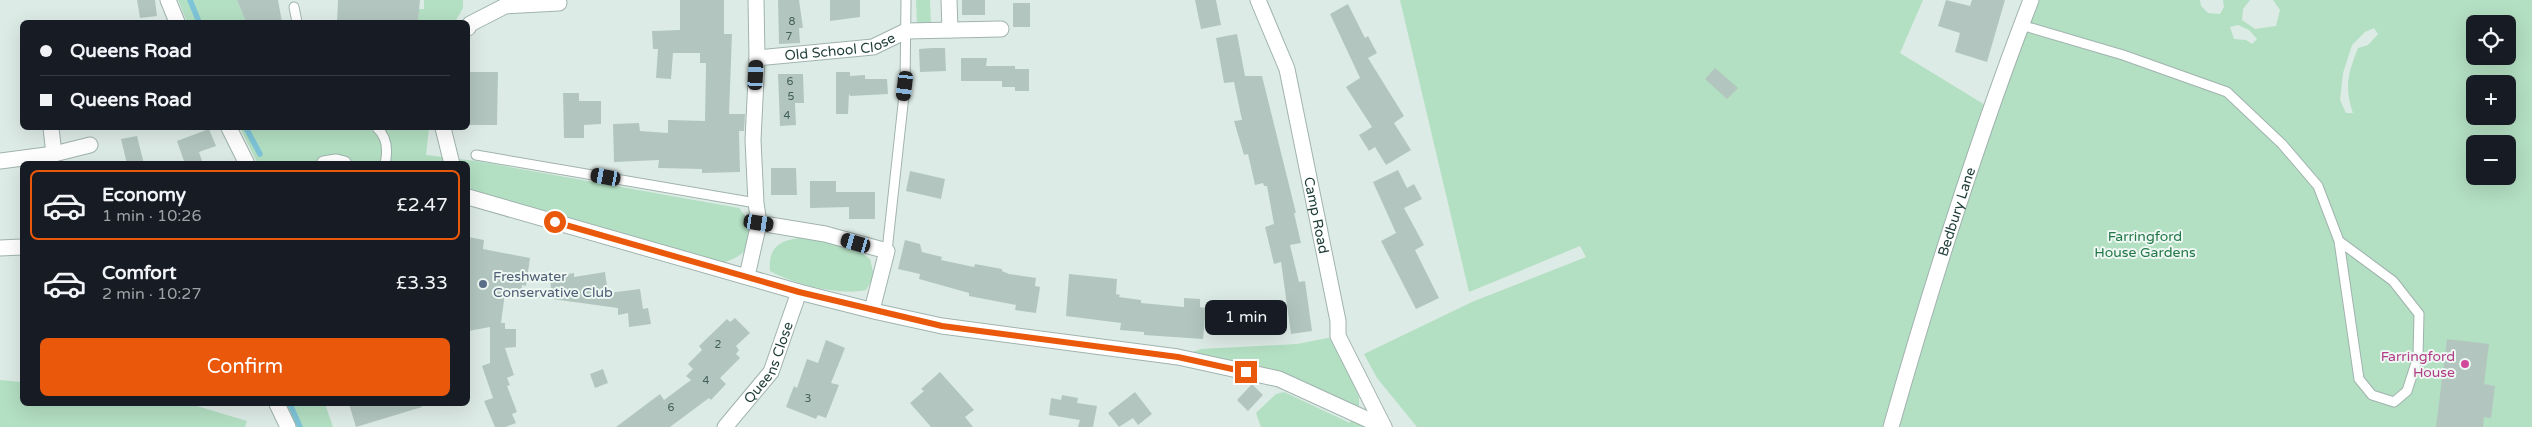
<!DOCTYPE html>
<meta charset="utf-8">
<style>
body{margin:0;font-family:"Varela Round",sans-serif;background:#20242c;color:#f1f3f6;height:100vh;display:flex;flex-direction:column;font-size:19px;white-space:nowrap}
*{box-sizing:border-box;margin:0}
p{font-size:16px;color:#9ea1a6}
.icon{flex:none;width:28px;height:28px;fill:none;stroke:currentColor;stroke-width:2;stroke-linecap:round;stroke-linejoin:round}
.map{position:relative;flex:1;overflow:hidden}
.details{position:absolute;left:20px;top:161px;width:450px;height:245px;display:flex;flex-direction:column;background:#171b24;border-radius:8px;box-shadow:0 5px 20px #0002}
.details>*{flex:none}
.hud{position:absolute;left:20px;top:20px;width:450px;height:110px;border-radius:8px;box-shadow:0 5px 20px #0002;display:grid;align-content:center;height:110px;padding:0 20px;background:#171b24}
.buttons{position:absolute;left:2466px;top:15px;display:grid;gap:10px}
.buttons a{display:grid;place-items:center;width:50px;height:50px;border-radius:8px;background:#171b24;box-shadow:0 5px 20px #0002;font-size:25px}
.end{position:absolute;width:22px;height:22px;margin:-11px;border:6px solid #ea580c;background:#fff;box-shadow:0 0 0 2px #fff}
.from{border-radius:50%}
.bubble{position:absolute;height:35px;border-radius:8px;background:#171b24;box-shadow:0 5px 20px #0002;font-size:16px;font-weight:600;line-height:35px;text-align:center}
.car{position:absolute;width:15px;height:30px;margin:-15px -8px;border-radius:6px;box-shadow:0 0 4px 1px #0007;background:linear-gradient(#222 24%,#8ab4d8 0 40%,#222 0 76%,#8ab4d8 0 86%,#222 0)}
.hud b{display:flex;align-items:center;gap:18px;height:48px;font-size:19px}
.hud b+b{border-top:1px solid #363941}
.hud i{width:12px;height:12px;background:#f1f3f6}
ul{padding:9px 0 0;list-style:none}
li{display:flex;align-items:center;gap:15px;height:70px;margin:0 10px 8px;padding:0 10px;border:2px solid transparent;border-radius:8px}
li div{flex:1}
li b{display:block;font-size:19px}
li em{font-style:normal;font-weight:600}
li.active{border-color:#ea580c}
li>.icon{width:45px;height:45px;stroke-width:1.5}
.cta{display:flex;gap:10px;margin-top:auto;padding:10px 20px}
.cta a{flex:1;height:58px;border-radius:8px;background:#ea580c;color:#fff;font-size:20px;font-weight:600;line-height:58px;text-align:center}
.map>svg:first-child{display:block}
.green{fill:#b3dfc2;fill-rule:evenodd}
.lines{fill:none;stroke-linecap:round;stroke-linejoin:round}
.stream{stroke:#7ec4d8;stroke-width:5.5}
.building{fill:#b2c6bf}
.service-casing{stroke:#a0b3ae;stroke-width:11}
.minor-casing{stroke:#a0b3ae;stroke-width:17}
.tertiary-casing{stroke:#a0b3ae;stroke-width:17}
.service{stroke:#fff;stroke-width:9}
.minor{stroke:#fff;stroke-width:15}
.tertiary{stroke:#fff;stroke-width:15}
.route{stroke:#ea580c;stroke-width:6}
.service-dot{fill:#5c6f8a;stroke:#eef8f3;stroke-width:2}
.hotel-dot{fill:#d1479c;stroke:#eef8f3;stroke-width:2}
.labels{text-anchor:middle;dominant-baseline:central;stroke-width:4;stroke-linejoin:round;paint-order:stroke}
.number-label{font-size:11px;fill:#425e58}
.street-label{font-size:14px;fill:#1d3c36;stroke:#eef8f3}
.park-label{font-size:14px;fill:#237849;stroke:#eef8f3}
.service-label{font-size:14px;fill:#4e5e75;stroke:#eef8f3;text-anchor:start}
.hotel-label{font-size:14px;fill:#b23c85;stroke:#eef8f3;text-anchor:end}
</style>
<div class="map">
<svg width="2532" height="427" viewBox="0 0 2532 427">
<rect width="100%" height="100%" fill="#ddebe6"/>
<!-- green -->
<path class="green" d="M178,0H237L246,22H187Z
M424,0H463V8L455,22H418L419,9H424Z
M916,0H930L931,25H917Z
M1400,0H1923L1900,53L1985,105L1884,427H1417L1377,378L1364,354L1472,302L1586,257L1580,246L1469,292Z
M2038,0H2200L2201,6L2208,13L2220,14L2224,7L2223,0H2250L2243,9L2242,20L2255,29L2276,26L2280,10L2273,0H2532V427H1898L1993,118ZM2475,24H2508V56H2475ZM2238,25L2249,30L2257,39L2252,44L2246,40L2234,39L2230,27ZM2374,28L2378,34L2368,45L2358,48C2348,74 2344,86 2353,113H2346L2340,100L2343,73L2352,45L2365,32ZM2475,84H2508V116H2475ZM2475,144H2508V176H2475Z
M240,128H429L426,155L476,161L739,208L753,226C751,248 745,256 722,263L468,194V164H356L336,159L306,164H258Z
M815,237L852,246L870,259L874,276L866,290C839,296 794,284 770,271C767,240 790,238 815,237Z
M1338,336L1337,347L1359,397V414L1384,427H1261L1256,413L1276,394L1284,392L1350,423L1354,404H1345L1178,357L1201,349L1297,344Z
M0,380L22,382V404H190L247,421L245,427H0Z
M279,404H325L333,427H291Z"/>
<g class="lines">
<!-- stream -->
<path class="stream" d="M190,0L199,22
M246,128L260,154
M290,404L300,427"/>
</g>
<!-- building -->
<path class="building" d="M137,0H155L157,16L140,18Z
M237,0H278L282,22H246Z
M338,0H420L418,22H337Z
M680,0H724V34H732L729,114H745L744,131H739L740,172L702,173V169L658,168L659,160L614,162L613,124L639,123L640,131L668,133V120L705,121L706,63H700V53H673L671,79L656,78L658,49H653L652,31L680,30Z
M778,0H799L803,28H799L800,43L779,44Z
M830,0H860V17L830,21Z
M962,0H985V15H962Z
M1195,0H1216L1221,25L1201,29Z
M1946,0L1970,6L1972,0H2005L1987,62L1955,52L1960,33L1938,26Z
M1013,3H1030V27H1013Z
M1348,4L1365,38L1368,36L1377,53L1368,58L1404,116L1394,123L1411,150L1386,165L1375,147L1369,151L1359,135L1372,127L1346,87L1360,78L1330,14Z
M1237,34L1245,76H1262L1296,213H1294L1301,243L1290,245L1299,282L1305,281L1312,331L1291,334L1281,262L1274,264L1265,227L1274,224L1267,186H1264L1263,183L1255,185L1248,154L1244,155L1234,121L1242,120L1234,82L1224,83L1216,38Z
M932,48H945L946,71L920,72L919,49Z
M961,58H987L986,66H1015V69H1029V91H1015V87H1002V81H961Z
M1715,68L1738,88L1727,99L1705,79Z
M468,72H498L497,125H468Z
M836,72H850V76L865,75V79H887L888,94L850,96L849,93L848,114H836Z
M778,74H803L804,103H795L796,125L780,126Z
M563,93H579V101H601V124L584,125V138H564Z
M209,129L216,146L199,152L203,164H185L177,141Z
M137,136L144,164H127L121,139Z
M771,168H796L797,195H771Z
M1398,170L1407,188L1414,184L1422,199L1404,208L1424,245L1415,250L1439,298L1416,309L1381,241L1396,233L1373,182Z
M910,171L945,179L941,199L906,191Z
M810,181H836V192H875V219H849V207L810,208Z
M468,237L484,240L483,249L530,258L526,286L522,285L521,295L505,293L501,323H505V329H516V347L505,348L514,375L507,378L510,385L507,386L517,412L512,414L516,423L505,427H495L484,401L493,398L482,366L490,363V327L468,331Z
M905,240L920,244L922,252L942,257L941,260L974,267L975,264L1002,269V271L1009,274L1036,278L1035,286L1040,287L1036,313L1015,310L1016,305L969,296V293L919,279L920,274L898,269Z
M605,272L608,293L640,289L643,309L648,308L651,324L629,327L628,313L618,315V308L552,299L550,277L574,273V277Z
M1069,274L1117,279L1116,294L1120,295L1119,297L1141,300V303L1184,307V298L1200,299V307L1206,308L1203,339L1144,335V332L1120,330L1121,323L1066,316Z
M735,318L750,333L736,346L739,350L736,354L740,358L720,378L726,384L711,400L709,398L670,427H616L660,394L664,400L691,380L686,376L693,369L688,364L702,350L699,346L727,319L730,322Z
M2447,339L2489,344L2484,384L2495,386L2491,418L2484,417L2483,427H2436Z
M826,340L845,348L831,383L839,385L826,418L818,415L816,419L786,407L794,386L797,388L807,359L818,363Z
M603,369L608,383L595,388L590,374Z
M940,372L974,410L965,417L973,427H931L910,403L924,391L921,389Z
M1252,384L1263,395L1248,411L1237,400Z
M1135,392L1152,414L1138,425L1133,418L1119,427L1108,413Z
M1062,395L1078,398L1077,403L1097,406L1093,427H1078L1080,420L1049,415L1051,398L1061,400Z
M349,404H421L422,407L356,427Z"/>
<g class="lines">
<!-- service casing -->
<g class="service-casing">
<path id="service" d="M294,7L297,22
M2021,25L2123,55L2227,92L2282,144L2318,186L2339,241L2359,379L2372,395L2394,402L2407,391L2418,357L2419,314L2393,281L2339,241
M377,128C387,137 388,151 385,164
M476,155L756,203
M887,251L905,86L906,0"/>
</g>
<!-- minor casing -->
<g class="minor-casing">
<g id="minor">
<path d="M168,0L177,22"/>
<path d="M949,0L950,30"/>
<path id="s1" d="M1258,0L1287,69L1338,321V336L1384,427"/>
<path d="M468,28L470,24L505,6L559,3"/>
<path id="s2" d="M757,58L873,47L906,31L1001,29"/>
<path d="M51,128L54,154"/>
<path d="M229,128L247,164"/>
<path d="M443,128L452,164"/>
<path d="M0,161L54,154L90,145"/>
<path d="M324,164L336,162L344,164"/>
<path d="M468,197L799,292L878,312L942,326L1178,357L1279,379L1384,427"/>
<path d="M759,223L825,234L887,251L872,310"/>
<path d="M0,248L22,247"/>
<path d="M747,276L759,223L756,203L753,140L757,58L756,0"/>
<path d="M277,404L288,427"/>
<path id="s3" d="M725,427L771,372L799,292"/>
</g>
</g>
<!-- tertiary casing -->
<g class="tertiary-casing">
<g id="tertiary">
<path id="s4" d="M1891,427C1932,283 1977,140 2031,0"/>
</g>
</g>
<!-- service -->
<use href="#service" class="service"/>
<!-- minor -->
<use href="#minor" class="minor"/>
<!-- tertiary -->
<use href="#tertiary" class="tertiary"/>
</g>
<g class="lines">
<!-- route -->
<path class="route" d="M555,222L799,292L942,326L1178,357L1246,372"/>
</g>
<!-- markers -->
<circle class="service-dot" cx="483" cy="284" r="5"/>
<circle class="hotel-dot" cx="2465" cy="364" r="5"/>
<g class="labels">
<!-- number labels -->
<g class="number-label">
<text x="792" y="21">8</text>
<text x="789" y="36">7</text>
<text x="790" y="81">6</text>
<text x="791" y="96">5</text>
<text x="787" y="115">4</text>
<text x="718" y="344">2</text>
<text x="706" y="380">4</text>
<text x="808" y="398">3</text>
<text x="671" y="407">6</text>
</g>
<!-- street labels -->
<g class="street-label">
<text stroke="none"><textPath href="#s2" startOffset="84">Old School Close</textPath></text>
<text stroke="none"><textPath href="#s4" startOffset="225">Bedbury Lane</textPath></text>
<text stroke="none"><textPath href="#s1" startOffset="224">Camp Road</textPath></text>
<text stroke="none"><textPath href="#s3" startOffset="79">Queens Close</textPath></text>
</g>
<!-- park labels -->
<g class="park-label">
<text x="2145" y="236">Farringford<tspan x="2145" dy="16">House Gardens</tspan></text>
</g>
<!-- service labels -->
<g class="service-label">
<text x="493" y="276">Freshwater<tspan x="493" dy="16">Conservative Club</tspan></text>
</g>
<!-- hotel labels -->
<g class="hotel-label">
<text x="2455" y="356">Farringford<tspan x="2455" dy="16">House</tspan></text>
</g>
</g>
</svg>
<div class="buttons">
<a><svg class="icon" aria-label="locate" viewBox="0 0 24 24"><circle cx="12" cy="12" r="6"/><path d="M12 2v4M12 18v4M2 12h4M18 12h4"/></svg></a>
<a>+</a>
<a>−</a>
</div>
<i class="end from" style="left:555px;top:222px"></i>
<i class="end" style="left:1246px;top:372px"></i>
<div class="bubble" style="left:1205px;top:300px;width:82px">1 min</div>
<i class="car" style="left:756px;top:75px;rotate:3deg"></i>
<i class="car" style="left:905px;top:86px;rotate:187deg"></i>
<i class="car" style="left:606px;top:177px;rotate:280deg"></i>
<i class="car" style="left:759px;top:223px;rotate:99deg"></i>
<i class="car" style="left:856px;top:243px;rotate:286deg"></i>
<div class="hud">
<b><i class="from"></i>Queens Road</b>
<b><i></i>Queens Road</b>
</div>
<section class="details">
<ul>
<li class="active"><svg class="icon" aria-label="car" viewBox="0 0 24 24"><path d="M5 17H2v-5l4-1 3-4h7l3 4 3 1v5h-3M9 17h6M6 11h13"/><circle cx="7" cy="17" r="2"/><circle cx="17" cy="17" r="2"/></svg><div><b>Economy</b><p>1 min · 10:26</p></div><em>£2.47</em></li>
<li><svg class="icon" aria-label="car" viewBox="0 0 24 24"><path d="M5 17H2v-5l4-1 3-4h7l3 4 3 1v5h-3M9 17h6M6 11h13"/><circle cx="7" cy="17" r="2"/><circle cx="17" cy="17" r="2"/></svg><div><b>Comfort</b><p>2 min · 10:27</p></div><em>£3.33</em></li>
</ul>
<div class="cta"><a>Confirm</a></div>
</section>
</div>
